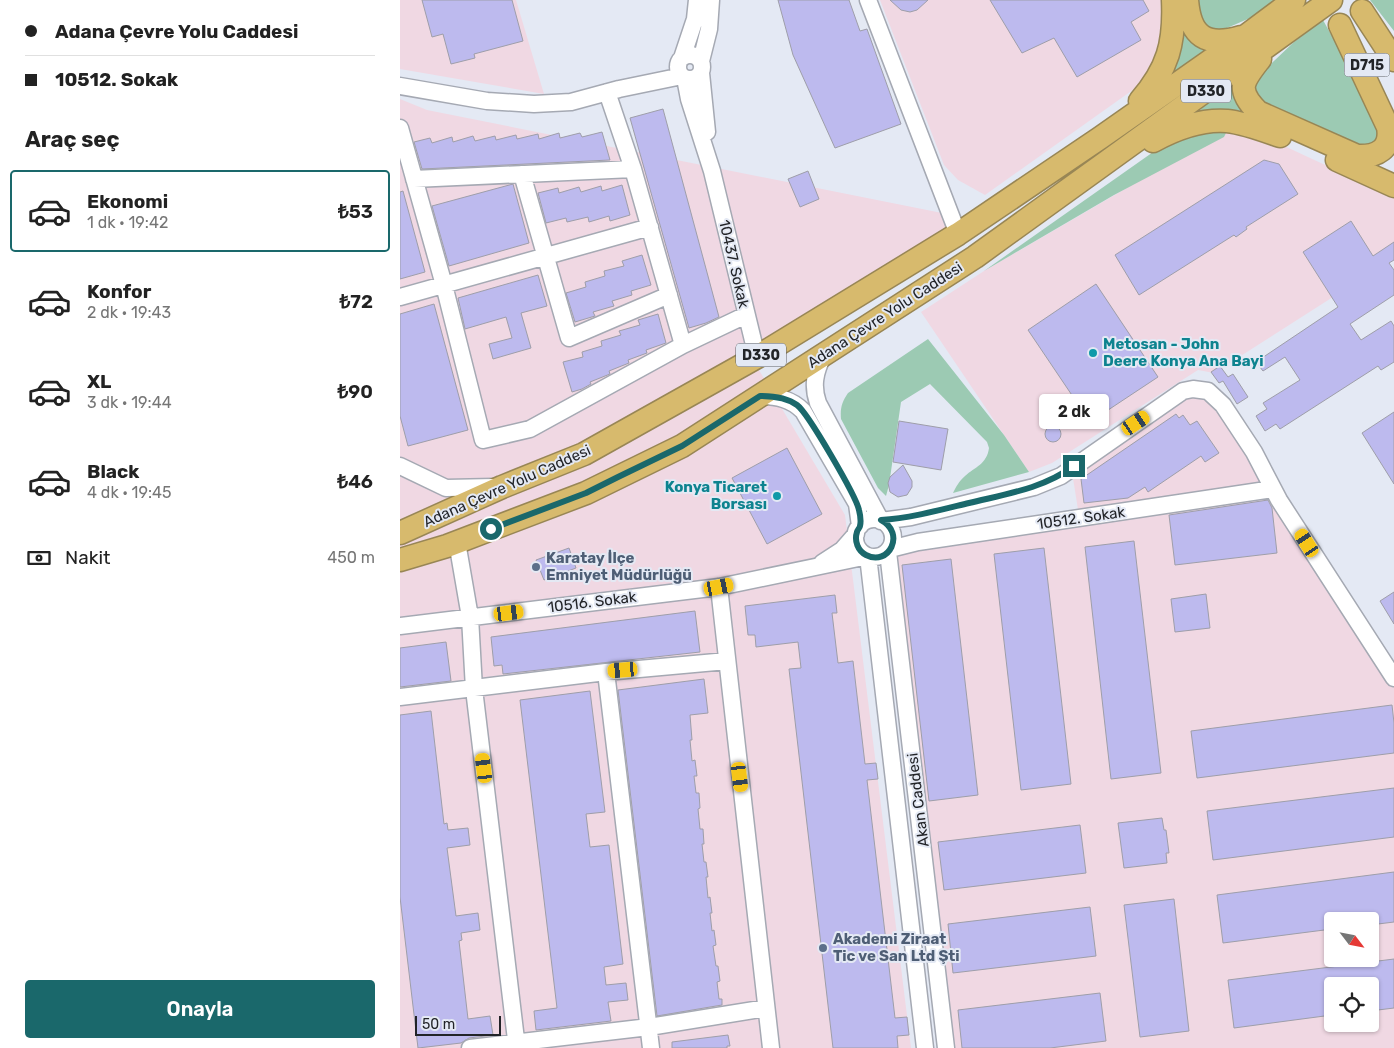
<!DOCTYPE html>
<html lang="tr">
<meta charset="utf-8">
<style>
body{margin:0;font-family:Rubik,sans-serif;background:#f2f2f2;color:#222;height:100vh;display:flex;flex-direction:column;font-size:19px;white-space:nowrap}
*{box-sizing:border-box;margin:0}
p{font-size:16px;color:#767676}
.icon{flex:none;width:28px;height:28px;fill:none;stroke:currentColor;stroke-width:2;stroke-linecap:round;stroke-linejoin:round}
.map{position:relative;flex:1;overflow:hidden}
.side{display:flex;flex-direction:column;background:#fff;width:400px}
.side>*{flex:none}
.banner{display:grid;align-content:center;height:110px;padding:0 25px;background:#fff}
.needle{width:32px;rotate:122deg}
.fabs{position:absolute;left:924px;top:912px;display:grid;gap:10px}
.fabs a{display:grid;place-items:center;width:55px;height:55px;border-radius:5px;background:#fff;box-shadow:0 1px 4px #0004;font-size:25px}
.scale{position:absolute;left:15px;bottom:12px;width:86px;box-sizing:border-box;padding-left:5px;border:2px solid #222428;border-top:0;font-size:14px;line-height:18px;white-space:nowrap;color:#222428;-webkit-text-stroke:4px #e4e9f4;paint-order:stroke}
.end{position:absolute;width:22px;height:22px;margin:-11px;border:6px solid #1a686b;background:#fff;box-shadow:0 0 0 2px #fff}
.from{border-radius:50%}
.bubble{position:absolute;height:35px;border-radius:5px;background:#fff;box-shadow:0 1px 4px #0004;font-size:16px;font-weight:600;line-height:35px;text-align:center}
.car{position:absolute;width:15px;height:30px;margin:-15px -8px;border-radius:6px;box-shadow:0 0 4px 1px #0007;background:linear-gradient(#f5c518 24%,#345 0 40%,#f5c518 0 76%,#345 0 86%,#f5c518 0)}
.banner b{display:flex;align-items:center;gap:18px;height:48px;font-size:19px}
.banner b+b{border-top:1px solid #e0e0e0}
.banner i{width:12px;height:12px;background:#222}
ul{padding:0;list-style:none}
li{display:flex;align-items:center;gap:15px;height:82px;margin:0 10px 8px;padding:0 15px;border:2px solid transparent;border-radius:5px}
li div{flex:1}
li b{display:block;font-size:19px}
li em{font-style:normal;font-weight:600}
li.selected{border-color:#1a686b}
li>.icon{width:45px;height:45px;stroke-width:1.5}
h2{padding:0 25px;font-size:22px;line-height:60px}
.pay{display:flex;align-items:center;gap:12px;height:55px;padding:0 25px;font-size:19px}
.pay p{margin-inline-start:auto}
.button{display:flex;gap:10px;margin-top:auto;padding:10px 25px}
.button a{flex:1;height:58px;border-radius:5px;background:#1a686b;color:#fff;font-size:20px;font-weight:600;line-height:58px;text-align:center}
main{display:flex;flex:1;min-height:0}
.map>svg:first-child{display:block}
.industrial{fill:#f0d8e3;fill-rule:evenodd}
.green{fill:#9ccab3}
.building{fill:#bdbaee;stroke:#9e9ea9}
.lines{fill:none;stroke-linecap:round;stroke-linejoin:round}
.minor-casing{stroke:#a5a9b3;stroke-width:19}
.highway-casing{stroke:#988655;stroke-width:25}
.minor{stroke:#fff;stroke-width:16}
.highway{stroke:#d7ba6d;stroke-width:22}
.route{stroke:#1a686b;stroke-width:6}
.culture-dot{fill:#0f9aa8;stroke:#e4e9f4;stroke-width:2}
.service-dot{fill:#5c6f8a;stroke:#e4e9f4;stroke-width:2}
.labels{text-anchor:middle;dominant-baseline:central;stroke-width:4;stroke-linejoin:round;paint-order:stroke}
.shield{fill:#e4e9f4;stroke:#5c5f65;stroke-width:1}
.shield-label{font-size:14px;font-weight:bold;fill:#222428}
.street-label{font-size:15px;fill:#222428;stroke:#e4e9f4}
.culture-label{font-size:15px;font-weight:bold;fill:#0d838f;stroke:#e4e9f4;text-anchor:start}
.service-label{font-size:15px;font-weight:bold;fill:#4e5e75;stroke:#e4e9f4;text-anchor:start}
</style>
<main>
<section class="side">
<div class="banner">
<b><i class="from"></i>Adana Çevre Yolu Caddesi</b>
<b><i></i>10512. Sokak</b>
</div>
<h2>Araç seç</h2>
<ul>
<li class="selected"><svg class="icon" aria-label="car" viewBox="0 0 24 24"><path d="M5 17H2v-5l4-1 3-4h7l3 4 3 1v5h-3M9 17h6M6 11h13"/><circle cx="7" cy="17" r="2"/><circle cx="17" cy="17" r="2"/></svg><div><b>Ekonomi</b><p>1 dk · 19:42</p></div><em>₺53</em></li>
<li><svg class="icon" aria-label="car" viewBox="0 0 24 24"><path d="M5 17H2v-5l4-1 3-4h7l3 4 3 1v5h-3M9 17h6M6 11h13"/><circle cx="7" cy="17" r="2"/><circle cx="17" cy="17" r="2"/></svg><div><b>Konfor</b><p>2 dk · 19:43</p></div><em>₺72</em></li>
<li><svg class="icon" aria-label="car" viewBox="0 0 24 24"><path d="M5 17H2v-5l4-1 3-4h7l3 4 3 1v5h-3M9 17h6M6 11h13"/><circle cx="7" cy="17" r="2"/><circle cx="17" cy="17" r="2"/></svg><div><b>XL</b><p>3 dk · 19:44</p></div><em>₺90</em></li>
<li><svg class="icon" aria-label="car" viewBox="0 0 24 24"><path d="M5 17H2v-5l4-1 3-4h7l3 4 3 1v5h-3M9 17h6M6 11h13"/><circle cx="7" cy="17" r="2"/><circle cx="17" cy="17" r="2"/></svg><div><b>Black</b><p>4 dk · 19:45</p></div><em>₺46</em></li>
</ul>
<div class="pay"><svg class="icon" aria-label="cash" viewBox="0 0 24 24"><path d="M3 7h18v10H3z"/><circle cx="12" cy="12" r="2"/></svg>Nakit<p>450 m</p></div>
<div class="button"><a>Onayla</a></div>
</section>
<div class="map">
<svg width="994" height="1048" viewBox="0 0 994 1048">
<rect width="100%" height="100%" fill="#e4e9f4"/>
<!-- industrial -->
<path class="industrial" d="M0,0H116L144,94L0,69Z
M480,0H768L770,14L751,77L585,195L558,180L544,165Z
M0,99L27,110L577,220L359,370L445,515L511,1048H0Z
M828,129L880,144L994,197V258L814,373L798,370L652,463L629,472L521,312L584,271Z
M784,395L813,400L869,494L994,687V1048H552L493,558L500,549L680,522L672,472ZM932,921H970V959H932ZM932,986H970V1024H932Z"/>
<!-- green -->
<path class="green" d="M795,0H879L864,12L820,31L806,29Z
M970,0H994V31Z
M780,13L813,47L766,83Z
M923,20L978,120L980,135L972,144L961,147L857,101L854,96L856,78L894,42Z
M835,80L862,121L795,114Z
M828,129L824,137L714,195L584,271L756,150L780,137Z
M528,339L604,435L629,472L553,493C556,487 559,481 565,476C575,467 587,464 589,448L587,442L530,384L501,402L489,485L486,496L478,488L441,419C440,408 442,402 448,393Z"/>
<!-- building -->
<path class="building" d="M22,0H112L123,41L74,54L75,58L51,64L43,34L32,37Z
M378,0H449L460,31L467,29L501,124L435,148L393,55Z
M490,0H528L517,10L510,12L501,10Z
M590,0H743L749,11L731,22L741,40L677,77L654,38L622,53Z
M263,109L319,317L306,323L289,328L230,118Z
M202,132L210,160L22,169L14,142L30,138L32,143L52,137L53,142L73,136L75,141L95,136L96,140L116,135L117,139L138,134L139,139L159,133L160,138L180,133L182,137Z
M864,160L879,164L898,194L846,227L847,229L836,237L834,235L739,295L715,255Z
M408,171L419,199L400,207L388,179Z
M113,184L129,243L49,266L32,206Z
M222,185L230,215L210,221L209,216L189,222L188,217L167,222L166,218L146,223L138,193L158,188L159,193L179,187L181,192L201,186L202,191Z
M3,191L25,272L0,279V192Z
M951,221L973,256L994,242V260L989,263L994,270V295L950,324L961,340L991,321L994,326V362L981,370L978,366L880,429L876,424L865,431L856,416L867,409L863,403L900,380L885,357L863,371L856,362L938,307L903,252Z
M242,255L251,285L231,291L232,295L212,301L214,306L193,312L195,316L175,322L166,293L186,287L185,282L205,276L204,271L224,266L222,261Z
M138,275L147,306L121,313L131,348L93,359L89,344L112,338L106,317L65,329L58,298Z
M696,284L758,377L690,422L628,330Z
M34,304L68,430L8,446L0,416V314Z
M258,314L266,343L246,350L247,353L228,360L229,363L209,371L210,374L190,382L191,384L182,389L172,392L163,362L183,357L182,352L202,346L201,341L221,335L219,331L240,325L238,320Z
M820,366L828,377L833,374L848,397L837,404L823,381L819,383L811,372Z
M994,412V484L962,433Z
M776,414L779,418L783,415L790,425L797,421L819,453L805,462L801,456L748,492L745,487L728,498L684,503L681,479Z
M499,421L548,429L541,470L493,462Z
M645 434a8 8 0 1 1 16 0a8 8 0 1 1-16 0Z
M387,448L422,514L367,544L332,478Z
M503,465L512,481V487L507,495L498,497L490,492L488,483L490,477Z
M868,500L872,508L877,553L775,565L769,515Z
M734,541L761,773L711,779L685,547Z
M169,548L176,568L168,571V573L150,580L149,578L144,580L136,560Z
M644,548L671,784L621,790L594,554Z
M551,559L578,795L529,801L502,565Z
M994,592V624L980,601Z
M806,594L810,628L775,632L771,599Z
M435,595L437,613H432L438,663L453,661L465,764L476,763L478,779L467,780L495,1018L507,1017L509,1035L497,1036L498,1048H433L389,669L401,668L398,642L356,647L355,635H348L345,606Z
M295,611L300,652L103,674L102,665L94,666L91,637Z
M46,642L51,681L0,687V648Z
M304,679L308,713L290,715L292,740H290L292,761L295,760L297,776H294L296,793H299L300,808L298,809L300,829H303L304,844H302L304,862H306L308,877H306L308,898L310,897L312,913H310L312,931L314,930L316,945L313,946L316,966H318L320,981L317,982L319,999H322V1005L257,1016L218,690Z
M190,691L205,812L186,814L190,847L209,845L223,964L204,967L206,985L226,983L228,1000L208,1002L211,1021L136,1030L134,1011L157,1008L120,700Z
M992,705L994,723V753L797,778L791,731Z
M31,711L44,824L47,823L48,830L68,828L70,845L47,848L56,916L78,913L80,930L61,933L62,940L59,941L68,1019L90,1016L93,1035L69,1038L61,1043L18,1048L0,897V715Z
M994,788V837L813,860L807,811Z
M762,818L764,830H766L769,853H766L767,863L724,868L718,823Z
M680,825L686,873L544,890L538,842Z
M994,872V922L970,925V921H932V929L823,943L817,895Z
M774,899L789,1031L740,1037L724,905Z
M690,907L696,956L553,973L548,924Z
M994,959V1008L970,1011V986H932V1015L834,1028L828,980Z
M700,993L706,1041L650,1048H562L558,1010Z
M328,1035L330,1046H327V1048H272V1042Z"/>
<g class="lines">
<!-- minor casing -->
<g class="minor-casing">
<path id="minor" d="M468,0L558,234
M278 67a12 12 0 1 1 24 0a12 12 0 1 1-24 0Z
M282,58L295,19L297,0
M301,61L309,29L311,0
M301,73L307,132
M285,78L289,99L312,171L357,357
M0,86L87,101L134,104L171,102L219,89L282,76
M207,92L233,169L283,345L346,315
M0,128L44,285L83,440L130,429L283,345
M122,174L169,338L269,295
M14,179L233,169
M0,297L250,227
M423,356C415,372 412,386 418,403L481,521L511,517L634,487L661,476L783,391L793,389L808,391L823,405L854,452L879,500L994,678
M360,396C377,396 391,399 403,411L457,504L460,526
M0,466L46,488L94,487
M455 538a19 19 0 1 1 38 0a19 19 0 1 1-38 0Z
M57,542L70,617L74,689L117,1048
M490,549L518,542L873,489
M488,552L546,1048
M422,563L442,550L456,534
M319,587L371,1048
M0,626L319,587L468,556L525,1048
M206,672L251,1048
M0,697L206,672L327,661
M70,1048L249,1027L366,1008"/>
</g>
<!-- highway casing -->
<g class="highway-casing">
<path id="highway" d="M787,0C790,37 806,47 841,37
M962,11L994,60
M860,59C843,81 835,89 858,112L957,156C977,157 992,149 988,127L940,25
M740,101C768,69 775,43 773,0
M753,141C775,129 802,119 827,121C845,123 863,130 880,136
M937,160L994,186
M0,533L102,487L184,454L357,357L558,234L700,138L847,35L894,0
M0,560L47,546L186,493L282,446L575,257L931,0"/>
</g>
<!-- minor -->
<use href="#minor" class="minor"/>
<!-- highway -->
<use href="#highway" class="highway"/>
</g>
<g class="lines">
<!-- route -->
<path class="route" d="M91,529L186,493L218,477L282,446L360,396C372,396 386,397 397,405C408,413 456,496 459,510C460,514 461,522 460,526C460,528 457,530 457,532C454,541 458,551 466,555C489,567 506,533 481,520C511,518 540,510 569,503C606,494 642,489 674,466"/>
</g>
<!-- markers -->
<g class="culture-dot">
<circle cx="693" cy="353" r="5"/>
<circle cx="377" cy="496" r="5"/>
</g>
<g class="service-dot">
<circle cx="136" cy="567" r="5"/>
<circle cx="423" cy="948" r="5"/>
</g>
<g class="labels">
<!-- shield labels -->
<g class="shield">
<rect x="944.5" y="53.5" width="45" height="23" rx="4"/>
<rect x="781" y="79.5" width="50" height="23" rx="4"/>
<rect x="336" y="343.5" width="50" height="23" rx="4"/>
</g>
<g class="shield-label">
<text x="967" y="65">D715</text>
<text x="806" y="91">D330</text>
<text x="361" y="355">D330</text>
</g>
<!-- street labels -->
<g class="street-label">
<text transform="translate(334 264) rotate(77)">10437. Sokak</text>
<text transform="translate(485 315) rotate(-33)">Adana Çevre Yolu Caddesi</text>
<text transform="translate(107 486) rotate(-24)">Adana Çevre Yolu Caddesi</text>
<text transform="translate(681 518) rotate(-8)">10512. Sokak</text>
<text transform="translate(192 602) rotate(-7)">10516. Sokak</text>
<text transform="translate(518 800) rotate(-97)">Akan Caddesi</text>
</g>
<!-- culture labels -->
<g class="culture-label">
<text x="703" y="344">Metosan - John<tspan x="703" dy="17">Deere Konya Ana Bayi</tspan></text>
<text x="367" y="487" text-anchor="end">Konya Ticaret<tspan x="367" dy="17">Borsası</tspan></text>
</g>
<!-- service labels -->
<g class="service-label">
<text x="146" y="558">Karatay İlçe<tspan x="146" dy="17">Emniyet Müdürlüğü</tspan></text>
<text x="433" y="939">Akademi Ziraat<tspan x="433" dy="17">Tic ve San Ltd Şti</tspan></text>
</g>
</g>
</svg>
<div class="fabs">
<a><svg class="needle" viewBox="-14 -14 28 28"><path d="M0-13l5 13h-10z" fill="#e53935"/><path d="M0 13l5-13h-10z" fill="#767676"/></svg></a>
<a><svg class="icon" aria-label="locate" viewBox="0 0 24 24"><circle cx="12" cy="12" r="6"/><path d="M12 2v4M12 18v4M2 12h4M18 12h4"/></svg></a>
</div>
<div class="scale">50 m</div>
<i class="end from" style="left:91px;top:529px"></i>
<i class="end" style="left:674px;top:466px"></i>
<div class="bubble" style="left:639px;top:394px;width:70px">2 dk</div>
<i class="car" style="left:736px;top:423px;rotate:56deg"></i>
<i class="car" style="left:907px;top:543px;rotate:327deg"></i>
<i class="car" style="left:319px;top:587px;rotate:79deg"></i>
<i class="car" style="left:109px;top:613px;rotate:83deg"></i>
<i class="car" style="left:223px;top:670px;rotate:265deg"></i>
<i class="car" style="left:84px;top:768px;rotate:353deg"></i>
<i class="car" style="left:340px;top:777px;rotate:173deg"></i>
</div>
</main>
